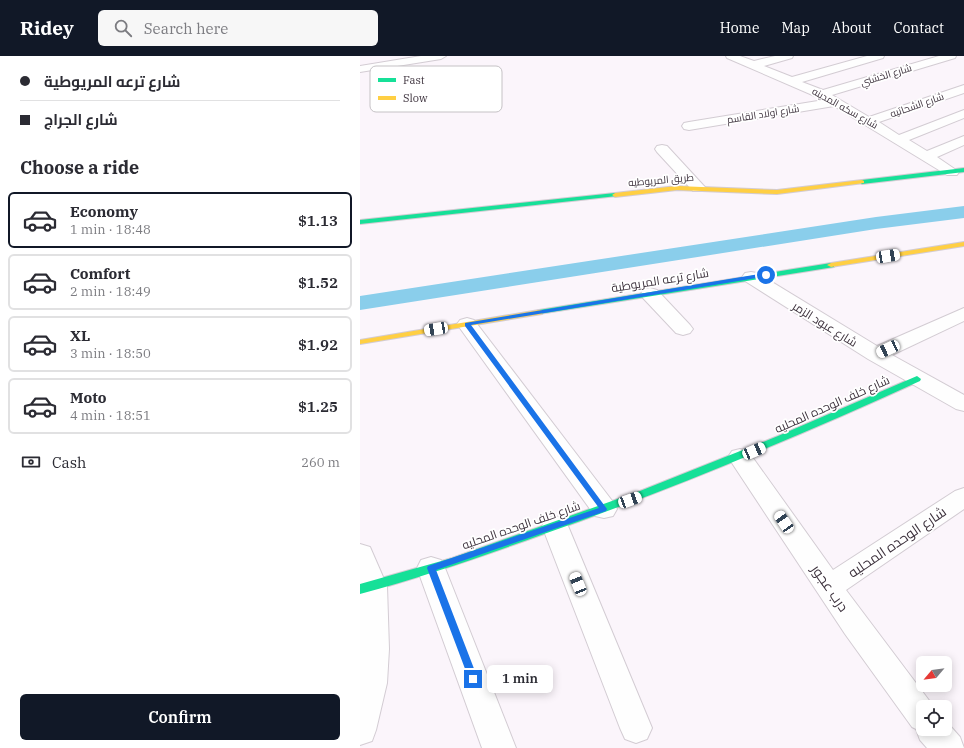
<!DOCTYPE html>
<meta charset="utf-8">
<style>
body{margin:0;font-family:"IBM Plex Serif",Cairo,serif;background:#f7f7f7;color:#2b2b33;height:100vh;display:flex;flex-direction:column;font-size:15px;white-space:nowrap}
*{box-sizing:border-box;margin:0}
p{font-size:13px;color:#7c7c81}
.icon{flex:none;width:22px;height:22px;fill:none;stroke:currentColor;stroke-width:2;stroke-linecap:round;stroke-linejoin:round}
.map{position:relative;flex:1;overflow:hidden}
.side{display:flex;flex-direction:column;background:#fff;width:360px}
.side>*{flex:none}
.top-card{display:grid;align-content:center;height:88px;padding:0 20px;background:#fff}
.needle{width:26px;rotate:241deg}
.tools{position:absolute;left:556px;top:600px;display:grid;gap:8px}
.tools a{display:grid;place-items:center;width:36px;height:36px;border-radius:6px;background:#fff;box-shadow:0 2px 10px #0003;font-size:20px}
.end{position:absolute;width:18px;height:18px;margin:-9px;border:5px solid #1a73e8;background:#fff;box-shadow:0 0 0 2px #fff}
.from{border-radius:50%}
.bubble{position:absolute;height:28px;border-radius:6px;background:#fff;box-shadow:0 2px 10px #0003;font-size:13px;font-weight:600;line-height:28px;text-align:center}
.car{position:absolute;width:12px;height:24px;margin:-12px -6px;border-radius:5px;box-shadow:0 0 3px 1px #0007;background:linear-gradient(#fff 24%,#345 0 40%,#fff 0 76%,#345 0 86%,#fff 0)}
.top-card b{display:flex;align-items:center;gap:14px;height:38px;font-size:15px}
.top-card b+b{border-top:1px solid #e1e1e2}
.top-card i{width:10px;height:10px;background:#2b2b33}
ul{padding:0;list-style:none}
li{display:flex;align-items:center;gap:12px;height:56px;margin:0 8px 6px;padding:0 12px;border:2px solid #e1e1e2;border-radius:6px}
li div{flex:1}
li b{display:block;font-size:15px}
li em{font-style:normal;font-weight:600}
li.active{border-color:#111827}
li>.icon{width:36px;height:36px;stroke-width:1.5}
h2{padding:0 20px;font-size:18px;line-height:48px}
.pay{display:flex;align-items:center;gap:10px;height:44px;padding:0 20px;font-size:15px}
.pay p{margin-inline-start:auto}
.primary-button{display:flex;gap:8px;margin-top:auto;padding:8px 20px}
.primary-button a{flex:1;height:46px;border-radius:6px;background:#111827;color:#fff;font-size:16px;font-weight:600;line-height:46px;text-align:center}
header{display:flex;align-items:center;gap:24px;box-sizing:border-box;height:56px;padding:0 20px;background:#111827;color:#fff}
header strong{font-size:19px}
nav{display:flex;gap:22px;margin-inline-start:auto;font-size:14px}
.search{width:280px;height:36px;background:#f7f7f7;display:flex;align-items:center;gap:10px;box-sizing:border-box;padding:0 14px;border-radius:6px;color:#7c7c81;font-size:15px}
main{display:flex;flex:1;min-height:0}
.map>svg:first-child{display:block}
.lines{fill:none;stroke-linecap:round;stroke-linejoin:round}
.canal{fill:#8aceeb;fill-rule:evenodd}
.street-casing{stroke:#d3ccd3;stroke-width:2}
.fast-casing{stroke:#d3ccd3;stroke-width:2}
.slow-casing{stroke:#d3ccd3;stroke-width:2}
.street{fill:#fefefe;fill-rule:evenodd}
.fast{fill:#16e098;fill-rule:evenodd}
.slow{fill:#ffcf43;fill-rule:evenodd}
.route{fill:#1a73e8}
.labels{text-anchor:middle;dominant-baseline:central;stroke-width:3.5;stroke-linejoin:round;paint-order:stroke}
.far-street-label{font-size:10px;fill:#3d323d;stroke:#fff}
.street-label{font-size:12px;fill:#3d323d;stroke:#fff}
.near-street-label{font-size:14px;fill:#3d323d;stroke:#fff}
.key{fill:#fff;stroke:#c5c2c5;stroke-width:1}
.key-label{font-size:11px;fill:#3d323d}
</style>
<header>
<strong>Ridey</strong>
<div class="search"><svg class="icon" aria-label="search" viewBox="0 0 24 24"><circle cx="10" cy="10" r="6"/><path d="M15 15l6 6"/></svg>Search here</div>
<nav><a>Home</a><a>Map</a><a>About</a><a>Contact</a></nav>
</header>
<main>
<section class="side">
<div class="top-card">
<b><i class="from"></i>شارع ترعه المريوطية</b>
<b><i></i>شارع الجراج</b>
</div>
<h2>Choose a ride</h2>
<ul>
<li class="active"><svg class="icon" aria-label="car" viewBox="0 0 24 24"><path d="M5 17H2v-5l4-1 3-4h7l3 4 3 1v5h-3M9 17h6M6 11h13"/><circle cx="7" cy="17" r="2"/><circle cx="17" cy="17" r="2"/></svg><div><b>Economy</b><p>1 min · 18:48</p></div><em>$1.13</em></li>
<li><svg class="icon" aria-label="car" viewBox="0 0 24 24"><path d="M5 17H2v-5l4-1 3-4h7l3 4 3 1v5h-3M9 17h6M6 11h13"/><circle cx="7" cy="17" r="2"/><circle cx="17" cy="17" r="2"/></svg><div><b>Comfort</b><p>2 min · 18:49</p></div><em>$1.52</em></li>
<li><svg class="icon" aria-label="car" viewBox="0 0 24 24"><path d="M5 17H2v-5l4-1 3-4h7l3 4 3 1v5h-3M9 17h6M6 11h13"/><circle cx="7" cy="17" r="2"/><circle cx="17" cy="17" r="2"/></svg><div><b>XL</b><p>3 min · 18:50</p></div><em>$1.92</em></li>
<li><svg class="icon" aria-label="car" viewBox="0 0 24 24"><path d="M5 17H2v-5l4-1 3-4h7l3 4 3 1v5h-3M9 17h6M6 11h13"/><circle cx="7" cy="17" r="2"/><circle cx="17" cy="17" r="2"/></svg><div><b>Moto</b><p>4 min · 18:51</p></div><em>$1.25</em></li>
</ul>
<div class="pay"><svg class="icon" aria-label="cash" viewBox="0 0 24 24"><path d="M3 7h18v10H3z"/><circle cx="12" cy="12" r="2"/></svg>Cash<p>260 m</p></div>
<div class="primary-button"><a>Confirm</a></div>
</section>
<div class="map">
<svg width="604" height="692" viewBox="0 0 604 692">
<rect width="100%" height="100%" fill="#fbf5fb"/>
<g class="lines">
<!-- canal -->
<path class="canal" d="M604,150V162L516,173L0,254V240L516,161Z"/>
<!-- street casing -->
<g class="street-casing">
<path id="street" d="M61,0H86L81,3L0,16V10Z
M366,0H380L394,5L415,0H433L432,2L404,10L432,21L507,0H524L523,2L442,26L463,34L579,0H596L595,2L472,39L509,61L604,29V37L519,66L539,79L604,54V62L549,84L567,95L604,80V89L577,101L599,116L597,119H587L474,50L329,74L324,73L322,70L324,67L329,66L464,44L367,2Z
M302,89L307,90L343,129L346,132L343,135H333L297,96L295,93L297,90Z
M391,216L397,217L517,290L604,252V265L532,299L604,339V355L596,353L508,303L385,225L382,221L385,217Z
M290,232L297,234L330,269L333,273L330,277L323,279L316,277L283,242L281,238L283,234Z
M107,262L114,264L253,446L257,453L253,460L244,462L235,460L97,268L100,264Z
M380,393L388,395L473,514L595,435L604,432V453L486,534L574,651H563V673H585V664L600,681L604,692H567L560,684L556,673L552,671L485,578L372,407L368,401L372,395Z
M195,460L204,463L208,470L292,672L287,683L276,687L265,683L260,672L182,470L186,463Z
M0,488L10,491L27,530L29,593L27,627L16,674L12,685L0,689Z
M71,501L81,504L85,512L156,692H122L57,512L61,504Z"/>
</g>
<!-- fast casing -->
<g class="fast-casing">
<path id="fast" d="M604,112V116L502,128L499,126L502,124Z
M255,137L258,139L257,140L0,168V164Z
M471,207H474V211L179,258L175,256L179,254Z
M557,320L561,323L560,325C437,381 312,433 184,478C123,500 63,521 0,538V528L92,502L280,435L418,380Z"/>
</g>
<!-- slow casing -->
<g class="slow-casing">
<path id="slow" d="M502,124L504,125V127L417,138L317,134L255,141L252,139L255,137L317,130L417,134Z
M604,186V190L471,211L467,209L471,207Z
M179,254H182L183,256L182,258L0,288V284Z"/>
</g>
<!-- street -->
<use href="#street" class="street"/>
<!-- fast -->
<use href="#fast" class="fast"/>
<!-- slow -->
<use href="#slow" class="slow"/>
</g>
<!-- route -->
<path class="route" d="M406,217L408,220L111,269L247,453L246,455L76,514L118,623L116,626H110L67,512L68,510L239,452L105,270V267Z"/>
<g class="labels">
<!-- far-street labels -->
<g class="far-street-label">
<text transform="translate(526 19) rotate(-17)">شارع الخشني</text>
<text transform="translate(557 49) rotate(-19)">شارع الشحاتيه</text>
<text transform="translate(485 52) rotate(29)">شارع سكه المدينه</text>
<text transform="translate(403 58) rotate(-9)">شارع اولاد القاسم</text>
<text transform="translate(301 124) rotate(-5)">طريق المريوطيه</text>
</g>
<!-- street labels -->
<g class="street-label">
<text transform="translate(300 224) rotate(-9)">شارع ترعه المريوطية</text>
<text transform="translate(465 268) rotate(32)">شارع عبود الزمر</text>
<text transform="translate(472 348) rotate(-24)">شارع خلف الوحده المحليه</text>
<text transform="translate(161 469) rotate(-19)">شارع خلف الوحده المحليه</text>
</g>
<!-- near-street labels -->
<g class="near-street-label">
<text transform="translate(537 486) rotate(-34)">شارع الوحده المحليه</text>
<text transform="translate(470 532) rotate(55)">درب عجور</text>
</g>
</g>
<!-- legend -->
<rect x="10" y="10" width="132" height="46" rx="6" class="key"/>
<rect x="18" y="22" width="18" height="4" fill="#16e098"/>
<rect x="18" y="40" width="18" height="4" fill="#ffcf43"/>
<g class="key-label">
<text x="43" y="28">Fast</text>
<text x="43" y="46">Slow</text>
</g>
</svg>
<div class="tools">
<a><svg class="needle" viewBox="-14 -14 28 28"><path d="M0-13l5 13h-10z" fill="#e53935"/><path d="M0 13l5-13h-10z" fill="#7c7c81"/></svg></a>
<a><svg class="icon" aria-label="locate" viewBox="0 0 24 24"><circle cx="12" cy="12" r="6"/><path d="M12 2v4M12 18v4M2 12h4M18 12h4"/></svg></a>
</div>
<i class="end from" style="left:406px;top:219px"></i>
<i class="end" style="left:113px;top:623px"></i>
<div class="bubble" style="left:127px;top:609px;width:66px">1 min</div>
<i class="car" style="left:528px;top:200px;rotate:81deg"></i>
<i class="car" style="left:76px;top:273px;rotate:261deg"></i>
<i class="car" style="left:528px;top:293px;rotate:245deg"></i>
<i class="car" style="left:394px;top:395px;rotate:67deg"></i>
<i class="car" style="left:270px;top:444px;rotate:70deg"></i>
<i class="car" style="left:424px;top:466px;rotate:326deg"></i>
<i class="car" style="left:218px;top:528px;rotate:338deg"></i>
</div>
</main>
